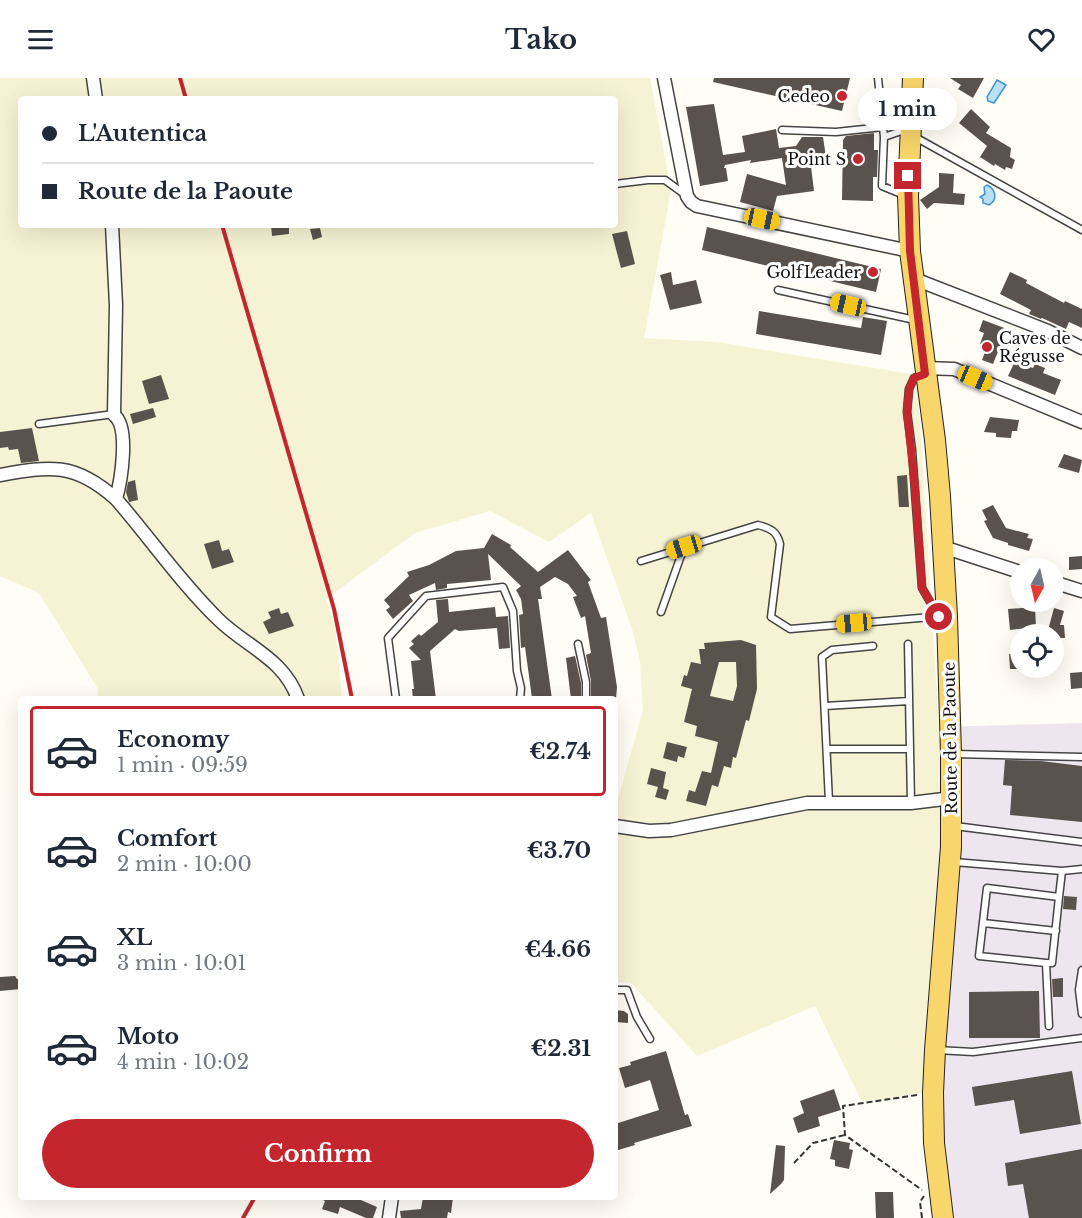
<!DOCTYPE html>
<meta charset="utf-8">
<style>
body{margin:0;font-family:"Libre Baskerville",serif;background:#f6f6f7;color:#1f2937;height:100vh;display:flex;flex-direction:column;font-size:22px;white-space:nowrap}
*{box-sizing:border-box;margin:0}
p{font-size:20px;color:#747a83}
.icon{flex:none;width:33px;height:33px;fill:none;stroke:currentColor;stroke-width:2;stroke-linecap:round;stroke-linejoin:round}
.map{position:relative;flex:1;overflow:hidden}
.details{position:absolute;left:18px;top:618px;width:600px;height:504px;display:flex;flex-direction:column;background:#fff;border-radius:6px;box-shadow:0 6px 24px #0002}
.details>*{flex:none}
.guide{position:absolute;left:18px;top:18px;width:600px;height:132px;border-radius:6px;box-shadow:0 6px 24px #0002;display:grid;align-content:center;height:132px;padding:0 24px;background:#fff}
.needle{width:39px;rotate:188deg}
.fabs{position:absolute;left:1010px;top:480px;display:grid;gap:12px}
.fabs a{display:grid;place-items:center;width:54px;height:54px;border-radius:50%;background:#fff;box-shadow:0 6px 24px #0002;font-size:30px}
.end{position:absolute;width:27px;height:27px;margin:-14px;border:8px solid #c4262e;background:#fff;box-shadow:0 0 0 3px #fff}
.from{border-radius:50%}
.bubble{position:absolute;height:42px;border-radius:21px;background:#fff;box-shadow:0 6px 24px #0002;font-size:20px;font-weight:800;line-height:42px;text-align:center}
.car{position:absolute;width:18px;height:36px;margin:-18px -9px;border-radius:8px;box-shadow:0 0 4px 2px #0007;background:linear-gradient(#f5c518 24%,#345 0 40%,#f5c518 0 76%,#345 0 86%,#f5c518 0)}
.guide b{display:flex;align-items:center;gap:21px;height:57px;font-size:22px}
.guide b+b{border-top:2px solid #e0e1e3}
.guide i{width:15px;height:15px;background:#1f2937}
ul{padding:10px 0 0;list-style:none}
li{display:flex;align-items:center;gap:18px;height:90px;margin:0 12px 9px;padding:0 12px;border:3px solid transparent;border-radius:6px}
li div{flex:1}
li b{display:block;font-size:22px}
li em{font-style:normal;font-weight:800}
li.selected{border-color:#c4262e}
li>.icon{width:54px;height:54px;stroke-width:1.5}
.cta{display:flex;gap:12px;margin-top:auto;padding:12px 24px}
.cta a{flex:1;height:69px;border-radius:36px;background:#c4262e;color:#fff;font-size:24px;font-weight:800;line-height:69px;text-align:center}
header{display:flex;justify-content:space-between;align-items:center;height:78px;padding:0 24px;background:#fff;font-size:27px;font-weight:800}
.map>svg:first-child{display:block}
.industrial{fill:#eee6ef}
.farmland{fill:#f6f3d4;fill-rule:evenodd}
.water{fill:#b9e0f7;stroke:#3f96cf;stroke-width:1.5}
.building{fill:#5a524d;fill-rule:evenodd}
.lines{fill:none;stroke-linecap:round;stroke-linejoin:round}
.service-casing{stroke:#444;stroke-width:9}
.minor-casing{stroke:#444;stroke-width:15}
.primary-casing{stroke:#222;stroke-width:22}
.path{stroke:#333;stroke-width:2;stroke-dasharray:6 3;stroke-linecap:butt}
.service{stroke:#fff;stroke-width:6}
.minor{stroke:#fff;stroke-width:12}
.primary{stroke:#f9d66b;stroke-width:20}
.rail{stroke:#c4262e;stroke-width:4}
.route{stroke:#c4262e;stroke-width:8}
.poi-dot{fill:#c4262e;stroke:#fff;stroke-width:2}
.labels{text-anchor:middle;dominant-baseline:central;stroke-width:6;stroke-linejoin:round;paint-order:stroke}
.poi-label{font-size:16px;fill:#111;stroke:#fff;text-anchor:end}
.street-label{font-size:16px;fill:#111;stroke:#fff}
</style>
<header><svg class="icon" aria-label="menu" viewBox="0 0 24 24"><path d="M4 6h16M4 12h16M4 18h16"/></svg>Tako<svg class="icon" aria-label="heart" viewBox="0 0 24 24"><path d="M12 20l-8-8c-3-5 5-10 8-4 3-6 11-1 8 4z"/></svg></header>
<div class="map">
<svg width="1082" height="1140" viewBox="0 0 1082 1140">
<rect width="100%" height="100%" fill="#fffdf5"/>
<!-- industrial -->
<path class="industrial" d="M1082,645V1140H935L922,1015L941,733L939,649Z"/>
<!-- farmland -->
<path class="farmland" d="M0,0H650L671,112L644,260L717,264L917,297L939,649L941,733L922,1015L862,1024L815,928L697,978L631,905L615,904V724H617L643,632L640,583L632,551L591,435L549,464L490,433L415,455L326,521L335,548L342,621H97L98,611L39,515L0,498ZM21,21H615V147H21Z"/>
<!-- water -->
<path class="water" d="M997,2L1006,7L994,25L988,23L987,19Z
M987,107C996,111 998,122 989,127L983,125V121L980,119L985,116L984,109Z"/>
<!-- building -->
<path class="building" d="M714,0H850L842,33L713,4Z
M950,0H984L973,20L958,11L961,7Z
M714,26L723,77L745,74L742,58L776,51L779,70L796,68L802,59H823L826,79L810,80L814,113L777,118L773,133L740,124L747,96L786,107L782,80L750,85L751,82L725,87L724,90H726L728,103L700,108L686,29Z
M971,31L990,49L986,55L1011,70L1010,79L1015,82L1012,91L1006,89L1005,92L995,86L994,88L980,79L987,68L959,45Z
M874,55V72H878L877,99H873V123L842,122L843,62L846,58Z
M939,95L954,96L953,115L965,116L964,127L934,125L927,131L920,122L939,109Z
M271,147L289,148V156L272,158Z
M707,149L881,191L876,214L702,172Z
M320,150L322,159L313,162L310,151Z
M627,153L635,186L621,190L612,156Z
M671,194L673,207L696,202L702,225L670,232L660,197Z
M1010,194L1027,202L1026,205L1064,225L1065,223L1082,231V250L1069,244L1066,251L1042,240L1041,241L1029,236L1031,232L1000,216Z
M759,233L861,250L863,239L887,243L881,277L756,256Z
M983,242L1007,251L993,286L982,282L987,269L980,266L984,255L979,253Z
M1015,283L1033,290L1035,286L1045,290L1043,295L1061,302L1055,317L1008,298Z
M161,297L169,321L149,326L142,303Z
M153,330L156,339L133,346L130,336Z
M990,339L1019,342L1017,353H1012L1011,360L996,359V355L984,354Z
M32,350L39,383L21,385L18,371L9,372L8,369L0,370V354Z
M1064,376L1082,382L1079,395L1058,389Z
M907,397L909,429H899L897,398Z
M135,402L138,422L129,424L126,414L128,404Z
M993,427L1006,450L1029,456L1027,460L1033,461L1029,473L1008,467V465L993,460L984,443L987,442L982,432Z
M492,456L511,467L510,469L538,494L568,472L584,493L591,502L588,504L601,540L606,539L617,609L616,621H591V603L586,577L591,575L585,538L581,540L573,519L577,518L568,506L555,499L540,509L542,521H538L552,621L532,620L525,569L521,570L519,537L523,536L521,521L516,512L521,508L488,476L491,502L447,506V510L436,512L435,505L409,517L413,523L393,541L386,532L390,529L384,522L409,498L407,494L429,487L456,473L484,470Z
M219,462L222,473L229,471L234,484L212,491L204,466Z
M1082,478V491L1069,492V479Z
M448,521L449,534L495,529L496,539L508,538L510,570L499,571L497,550L459,553L455,551L430,573L436,621H413L412,611H414L411,583L421,582L409,570L414,566L411,563L419,556L421,558L438,544L436,522Z
M1035,529L1036,549L1010,552L1008,531Z
M279,530L281,536L288,534L294,548L269,556L263,544L271,540L268,534Z
M1054,530L1064,533L1060,547H1064L1065,560H1055V556H1047Z
M741,562L756,567L757,611L749,643L746,642L736,680L733,679L731,690L724,688L718,709L712,707L706,728L686,723L689,712L695,714L702,693L711,695L718,664L695,658L697,648L684,644L692,611L681,608L684,597L687,598L691,584L701,586L699,571H705L704,565ZM719,584H736L737,608L733,623L710,618Z
M1020,575V591H1010L1009,576Z
M575,578L581,605V621H571L566,580Z
M1082,594V610L1071,611L1070,595Z
M667,664L687,669L684,680L678,678L677,684L663,680Z
M1005,682L1041,683L1082,688V744L1010,737L1012,708L1003,707Z
M651,690L666,694L663,710L669,712L666,722L655,719L658,709L647,706Z
M1064,818L1077,819L1076,832L1063,831Z
M15,898L17,901H21V911L0,913V899Z
M1063,900V919H1053L1052,901Z
M1039,913L1040,960H969V914Z
M615,932L624,933L628,936V945L615,944Z
M666,973L685,1037L688,1036L692,1048L634,1065L635,1067L615,1073V1046L659,1032L650,1002L625,1010L619,990L631,987L630,984Z
M1072,993L1081,1046L1020,1056L1014,1022L975,1028L972,1009Z
M834,1011L841,1032L818,1039L820,1048L798,1055L793,1040L804,1035L800,1023Z
M834,1062L850,1065L849,1071L853,1072L849,1091L835,1088V1082L830,1081Z
M776,1067L785,1068L784,1102L781,1106L770,1116Z
M1082,1071V1140H1029L1023,1106L1008,1108L1005,1085Z
M875,1114H893L894,1140H876Z
M316,1119H354L377,1129L373,1140H366L340,1129L338,1136L322,1131L325,1123Z
M423,1119H453L451,1135L448,1134L447,1140H401L400,1133L421,1131Z"/>
<g class="lines">
<!-- service casing -->
<g class="service-casing">
<path id="service" d="M878,0L884,59
M782,52L836,54L883,49
M915,59L1082,152
M615,106L648,102H665L687,118
M904,117L882,108L884,59L907,51
M778,212L915,242
M925,296L914,300L909,311L907,334L912,372L922,510L939,539
M39,346L114,336
M641,483L758,447C770,450 777,453 780,466L771,539L790,551L943,538
M661,534L684,469
M578,566L586,604V621
M908,566L911,725
M396,621L388,560L426,518L503,509L513,533L517,593L521,610L520,621
M825,628L909,623
M827,671H910
M954,676L1082,679
M829,724L822,579L832,572L873,568
M955,748L1082,764
M954,784L1062,793L1059,819
M1062,793L1082,791
M983,845L1056,853
M1046,885H1052L1059,819L987,810L979,878L1046,885L1049,948
M1082,892L1079,912L1082,936
M615,912H627L637,939L650,961
M937,972L973,974L1082,960"/>
</g>
<!-- minor casing -->
<g class="minor-casing">
<path id="minor" d="M93,0L96,21
M664,0L687,118L691,124L697,128L910,173
M112,147L116,227L114,337C130,349 121,403 116,421
M912,200L1048,253L1082,270
M924,290L954,291L1082,344
M0,397C50,388 75,384 116,421C150,460 180,504 218,541C246,569 284,580 298,621
M943,469L1020,494
M1053,504L1082,513
M615,748L649,753L671,752L807,725H911L952,720
M389,1140L392,1119"/>
</g>
<!-- primary casing -->
<g class="primary-casing">
<path id="primary" d="M913,0L908,118L910,173L935,362L940,418L947,538L951,676V769L935,972L933,1015L934,1065L943,1140"/>
</g>
<!-- path -->
<path class="path" d="M917,1017L843,1028L845,1057L922,1112
M794,1085L813,1065L845,1057
M922,1140L920,1124L924,1118"/>
<!-- service -->
<use href="#service" class="service"/>
<!-- minor -->
<use href="#minor" class="minor"/>
<!-- primary -->
<use href="#primary" class="primary"/>
<!-- rail -->
<path class="rail" d="M180,0L186,21
M222,147L334,531L352,621
M243,1140L255,1119"/>
</g>
<g class="lines">
<!-- route -->
<path class="route" d="M908,98L910,173L925,296L914,300L909,311L907,334L915,409L922,510L939,539"/>
</g>
<!-- markers -->
<g class="poi-dot">
<circle cx="842" cy="18" r="6"/>
<circle cx="858" cy="81" r="6"/>
<circle cx="873" cy="194" r="6"/>
<circle cx="987" cy="269" r="6"/>
</g>
<g class="labels">
<!-- poi labels -->
<g class="poi-label">
<text x="830" y="18">Cedeo</text>
<text x="846" y="81">Point S</text>
<text x="861" y="194">GolfLeader</text>
<text x="999" y="260" text-anchor="start">Caves de<tspan x="999" dy="18">Régusse</tspan></text>
</g>
<!-- street labels -->
<g class="street-label">
<text transform="translate(950 660) rotate(-91)">Route de la Paoute</text>
</g>
</g>
</svg>
<div class="fabs">
<a><svg class="needle" viewBox="-14 -14 28 28"><path d="M0-13l5 13h-10z" fill="#e53935"/><path d="M0 13l5-13h-10z" fill="#747a83"/></svg></a>
<a><svg class="icon" aria-label="locate" viewBox="0 0 24 24"><circle cx="12" cy="12" r="6"/><path d="M12 2v4M12 18v4M2 12h4M18 12h4"/></svg></a>
</div>
<i class="end from" style="left:939px;top:539px"></i>
<i class="end" style="left:908px;top:98px"></i>
<div class="bubble" style="left:858px;top:10px;width:99px">1 min</div>
<i class="car" style="left:762px;top:141px;rotate:102deg"></i>
<i class="car" style="left:848px;top:227px;rotate:283deg"></i>
<i class="car" style="left:975px;top:300px;rotate:113deg"></i>
<i class="car" style="left:684px;top:469px;rotate:253deg"></i>
<i class="car" style="left:854px;top:545px;rotate:265deg"></i>
<div class="guide">
<b><i class="from"></i>L'Autentica</b>
<b><i></i>Route de la Paoute</b>
</div>
<section class="details">
<ul>
<li class="selected"><svg class="icon" aria-label="car" viewBox="0 0 24 24"><path d="M5 17H2v-5l4-1 3-4h7l3 4 3 1v5h-3M9 17h6M6 11h13"/><circle cx="7" cy="17" r="2"/><circle cx="17" cy="17" r="2"/></svg><div><b>Economy</b><p>1 min · 09:59</p></div><em>€2.74</em></li>
<li><svg class="icon" aria-label="car" viewBox="0 0 24 24"><path d="M5 17H2v-5l4-1 3-4h7l3 4 3 1v5h-3M9 17h6M6 11h13"/><circle cx="7" cy="17" r="2"/><circle cx="17" cy="17" r="2"/></svg><div><b>Comfort</b><p>2 min · 10:00</p></div><em>€3.70</em></li>
<li><svg class="icon" aria-label="car" viewBox="0 0 24 24"><path d="M5 17H2v-5l4-1 3-4h7l3 4 3 1v5h-3M9 17h6M6 11h13"/><circle cx="7" cy="17" r="2"/><circle cx="17" cy="17" r="2"/></svg><div><b>XL</b><p>3 min · 10:01</p></div><em>€4.66</em></li>
<li><svg class="icon" aria-label="car" viewBox="0 0 24 24"><path d="M5 17H2v-5l4-1 3-4h7l3 4 3 1v5h-3M9 17h6M6 11h13"/><circle cx="7" cy="17" r="2"/><circle cx="17" cy="17" r="2"/></svg><div><b>Moto</b><p>4 min · 10:02</p></div><em>€2.31</em></li>
</ul>
<div class="cta"><a>Confirm</a></div>
</section>
</div>
